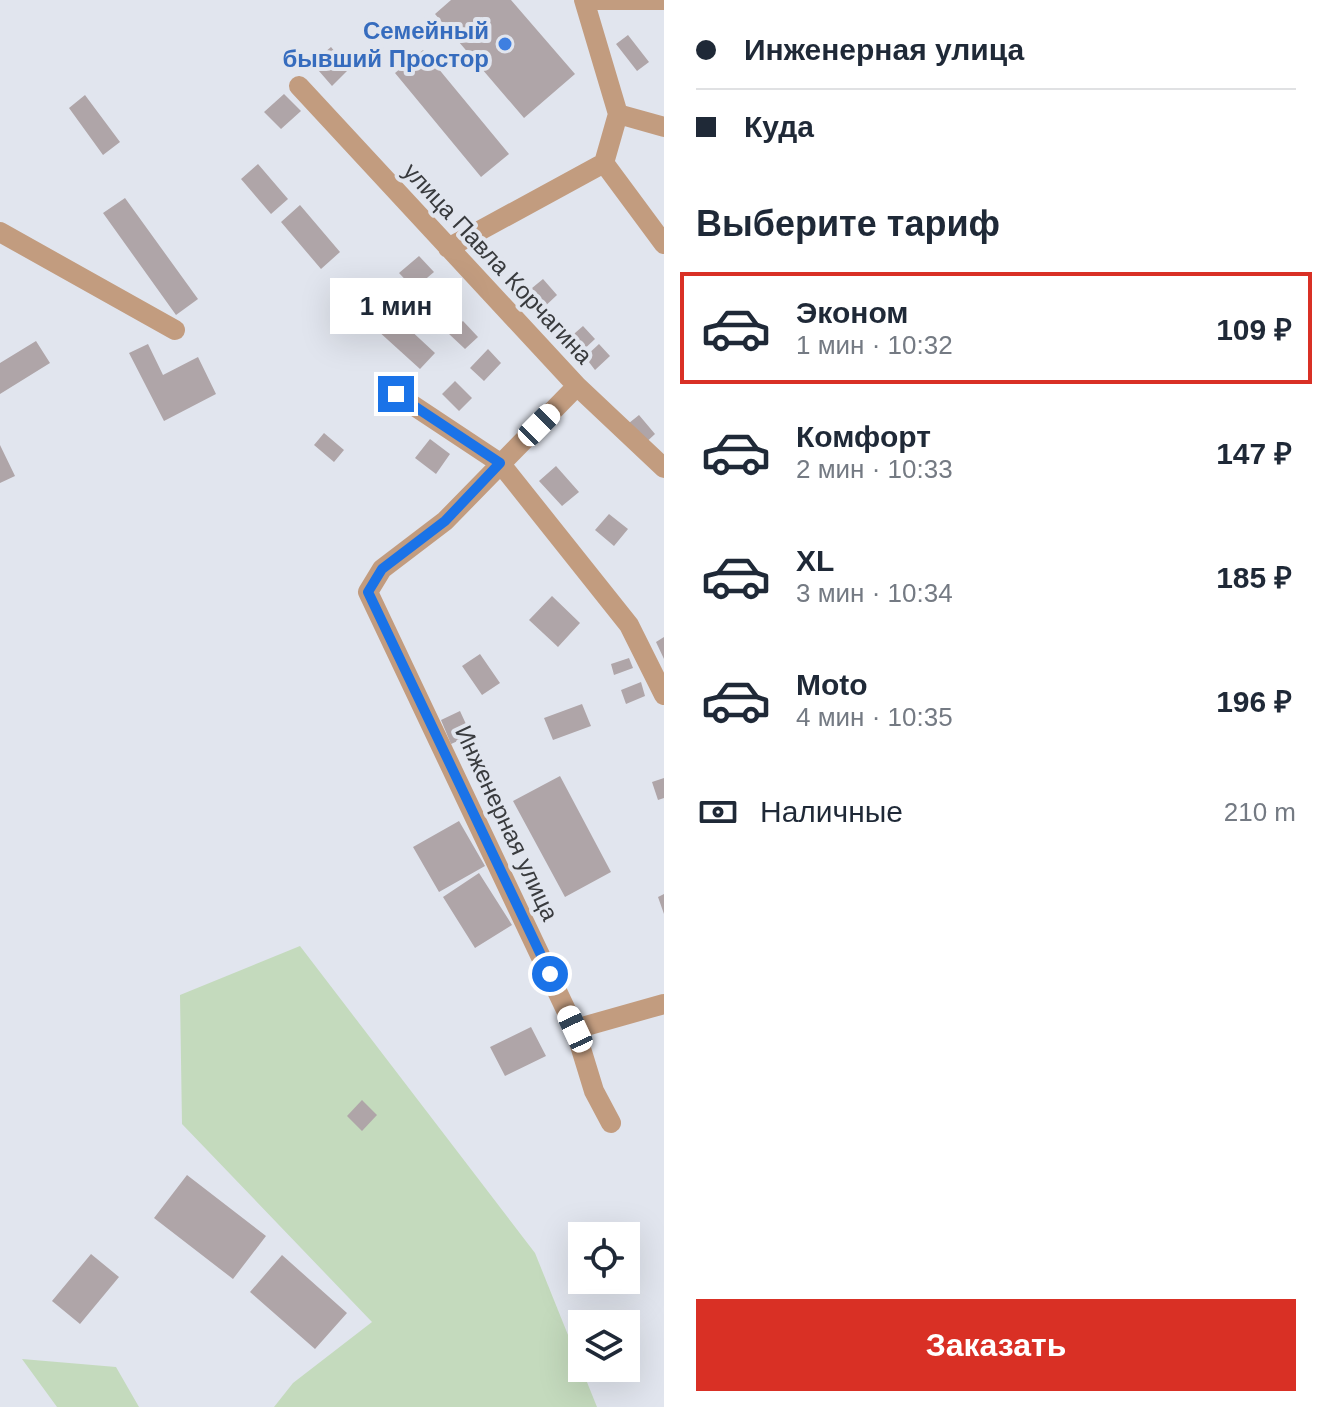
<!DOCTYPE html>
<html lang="ru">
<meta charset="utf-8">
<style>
body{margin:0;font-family:Arial,sans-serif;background:#f2f2f3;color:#1f2937;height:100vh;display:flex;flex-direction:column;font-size:30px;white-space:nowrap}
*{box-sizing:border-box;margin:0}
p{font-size:26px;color:#747a83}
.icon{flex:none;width:44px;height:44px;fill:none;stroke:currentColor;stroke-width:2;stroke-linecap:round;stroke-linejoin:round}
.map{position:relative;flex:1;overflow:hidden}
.sheet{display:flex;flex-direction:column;background:#fff;width:664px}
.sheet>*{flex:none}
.banner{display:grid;align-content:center;height:176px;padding:0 32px;background:#fff}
.fabs{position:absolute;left:568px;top:1222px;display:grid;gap:16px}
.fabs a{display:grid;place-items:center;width:72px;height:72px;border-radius:0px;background:#fff;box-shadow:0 8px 32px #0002;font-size:40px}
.end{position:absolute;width:36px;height:36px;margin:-18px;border:10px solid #1a73e8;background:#fff;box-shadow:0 0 0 4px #fff}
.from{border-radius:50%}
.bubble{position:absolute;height:56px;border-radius:0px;background:#fff;box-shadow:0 8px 32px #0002;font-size:26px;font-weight:600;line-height:56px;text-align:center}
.car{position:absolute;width:24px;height:48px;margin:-24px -12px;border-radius:10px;box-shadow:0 0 6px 2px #0007;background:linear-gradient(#fff 24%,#345 0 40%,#fff 0 76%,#345 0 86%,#fff 0)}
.banner b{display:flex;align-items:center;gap:28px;height:76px;font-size:30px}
.banner b+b{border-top:2px solid #e0e1e3}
.banner i{width:20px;height:20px;background:#1f2937}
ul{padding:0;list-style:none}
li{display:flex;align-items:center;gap:24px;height:112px;margin:0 16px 12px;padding:0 16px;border:4px solid transparent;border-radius:0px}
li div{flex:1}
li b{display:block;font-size:30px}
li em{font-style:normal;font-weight:600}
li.active{border-color:#d93025}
li>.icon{width:72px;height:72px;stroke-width:1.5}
h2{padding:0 32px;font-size:36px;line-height:96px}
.pay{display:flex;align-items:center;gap:20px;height:88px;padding:0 32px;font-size:30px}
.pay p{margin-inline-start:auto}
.button{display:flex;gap:16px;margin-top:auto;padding:16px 32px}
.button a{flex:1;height:92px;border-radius:0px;background:#d93025;color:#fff;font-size:32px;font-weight:600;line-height:92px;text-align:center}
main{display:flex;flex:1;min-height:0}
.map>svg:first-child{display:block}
.green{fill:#c4dabd}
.building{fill:#afa5a8}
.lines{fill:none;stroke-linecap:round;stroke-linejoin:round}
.minor{stroke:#c29c7f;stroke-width:20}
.route{stroke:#1a73e8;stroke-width:10}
.shop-dot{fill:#3f7fe0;stroke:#e1e5ee;stroke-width:3}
.labels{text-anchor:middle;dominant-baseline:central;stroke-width:8;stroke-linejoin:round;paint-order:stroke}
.shop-label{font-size:24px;font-weight:bold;fill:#366cbe;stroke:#e1e5ee;text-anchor:end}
.street-label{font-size:24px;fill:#393b3e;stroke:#e1e5ee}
</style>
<main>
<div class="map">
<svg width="664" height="1407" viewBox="0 0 664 1407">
<rect width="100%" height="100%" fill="#e1e5ee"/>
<!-- green -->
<path class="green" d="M300,946L535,1253L597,1407H274L293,1383L372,1322L182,1124L180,995Z
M22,1359L116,1367L139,1407H57Z"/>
<!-- building -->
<path class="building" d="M451,0H511L575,74L524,118L435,14Z
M628,35L649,62L637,71L616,44Z
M331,47L349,69L332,86L312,63Z
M423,50L509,154L481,177L395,73Z
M284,94L301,111L281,129L264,112Z
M85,95L120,142L103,155L69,108Z
M258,164L288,199L271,214L241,179Z
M125,198L198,299L176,315L103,213Z
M300,205L340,252L321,269L281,222Z
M419,256L434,272L414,289L399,273Z
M543,279L557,295L541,310L526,293Z
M445,291L457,305L440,320L426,307Z
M392,313L435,353L420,369L377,330Z
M463,321L478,337L465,349L448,333Z
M583,326L595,339L580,353L567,340Z
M36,341L50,363L0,394V363Z
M148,344L163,375L198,357L216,394L164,421L129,353Z
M599,344L610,356L595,370L585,357Z
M488,349L501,363L484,381L470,368Z
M455,381L472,398L459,411L442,394Z
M639,415L655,434L641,447L624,427Z
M324,433L344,450L334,462L314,445Z
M430,439L450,454L436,474L415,458Z
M0,445L15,476L0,483Z
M556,466L579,492L562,506L539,481Z
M609,514L628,529L614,546L595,530Z
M552,596L580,623L558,647L529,620Z
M664,637V659L656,642Z
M480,654L500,683L482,695L462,666Z
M629,658L633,668L614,675L611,664Z
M641,682L645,696L626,704L621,690Z
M582,704L591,726L553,740L544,718Z
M460,711L471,735L451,744L441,720Z
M560,776L611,872L565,897L513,801Z
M664,778V798L658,800L652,782Z
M459,821L485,866L439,892L413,847Z
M479,873L512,925L475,948L443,897Z
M664,894V914L658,897Z
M531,1027L546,1056L505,1076L490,1047Z
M362,1100L377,1115L362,1131L347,1116Z
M187,1175L266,1236L233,1279L154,1218Z
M91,1254L119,1277L80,1324L52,1301Z
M282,1255L347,1313L315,1349L250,1292Z"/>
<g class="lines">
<!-- minor -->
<path class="minor" d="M664,0H584L618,114L664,127
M299,86L577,386L664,468
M618,114L604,163L664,244
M0,232L175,330
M448,248L604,163
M577,386L445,521L382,569L368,592L575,1029L594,1091L611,1123
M396,394L500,463L629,625L664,695
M575,1029L664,1004"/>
</g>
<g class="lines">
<!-- route -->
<path class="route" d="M396,394L500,463L445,521L382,569L368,592L550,974"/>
</g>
<!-- markers -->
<circle class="shop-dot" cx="505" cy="44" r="8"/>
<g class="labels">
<!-- shop labels -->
<g class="shop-label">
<text x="489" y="30">Семейный<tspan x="489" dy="28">бывший Простор</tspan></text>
</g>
<!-- street labels -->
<g class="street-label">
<text transform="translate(498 263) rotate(47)">улица Павла Корчагина</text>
<text transform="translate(507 823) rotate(65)">Инженерная улица</text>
</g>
</g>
</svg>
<div class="fabs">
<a><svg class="icon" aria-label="locate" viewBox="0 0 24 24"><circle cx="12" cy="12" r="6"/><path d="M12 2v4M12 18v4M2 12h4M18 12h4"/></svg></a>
<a><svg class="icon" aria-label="layers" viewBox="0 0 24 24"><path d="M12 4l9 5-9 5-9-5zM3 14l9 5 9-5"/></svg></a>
</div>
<i class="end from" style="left:550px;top:974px"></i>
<i class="end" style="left:396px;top:394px"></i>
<div class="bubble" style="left:330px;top:278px;width:132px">1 мин</div>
<i class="car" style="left:539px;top:425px;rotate:45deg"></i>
<i class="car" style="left:575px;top:1029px;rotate:335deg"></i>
</div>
<section class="sheet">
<div class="banner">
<b><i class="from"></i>Инженерная улица</b>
<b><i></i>Куда</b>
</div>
<h2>Выберите тариф</h2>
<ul>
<li class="active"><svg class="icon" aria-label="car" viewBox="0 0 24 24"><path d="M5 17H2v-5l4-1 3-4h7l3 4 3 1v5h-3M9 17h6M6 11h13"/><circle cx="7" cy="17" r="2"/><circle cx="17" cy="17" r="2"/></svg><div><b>Эконом</b><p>1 мин · 10:32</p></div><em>109 ₽</em></li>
<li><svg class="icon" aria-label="car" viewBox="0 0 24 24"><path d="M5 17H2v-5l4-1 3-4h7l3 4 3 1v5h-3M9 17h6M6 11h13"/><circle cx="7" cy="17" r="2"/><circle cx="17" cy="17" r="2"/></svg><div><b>Комфорт</b><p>2 мин · 10:33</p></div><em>147 ₽</em></li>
<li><svg class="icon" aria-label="car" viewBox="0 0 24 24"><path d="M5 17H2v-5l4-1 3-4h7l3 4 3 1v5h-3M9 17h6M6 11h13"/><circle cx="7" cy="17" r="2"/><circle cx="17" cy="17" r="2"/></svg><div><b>XL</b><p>3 мин · 10:34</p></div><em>185 ₽</em></li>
<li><svg class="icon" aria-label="car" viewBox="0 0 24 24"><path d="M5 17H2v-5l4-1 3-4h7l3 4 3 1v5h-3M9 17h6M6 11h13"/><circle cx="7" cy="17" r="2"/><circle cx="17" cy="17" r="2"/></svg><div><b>Moto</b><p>4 мин · 10:35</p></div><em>196 ₽</em></li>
</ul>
<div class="pay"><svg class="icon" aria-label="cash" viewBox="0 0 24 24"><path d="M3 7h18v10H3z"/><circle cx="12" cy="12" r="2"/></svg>Наличные<p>210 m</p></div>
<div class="button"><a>Заказать</a></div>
</section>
</main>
